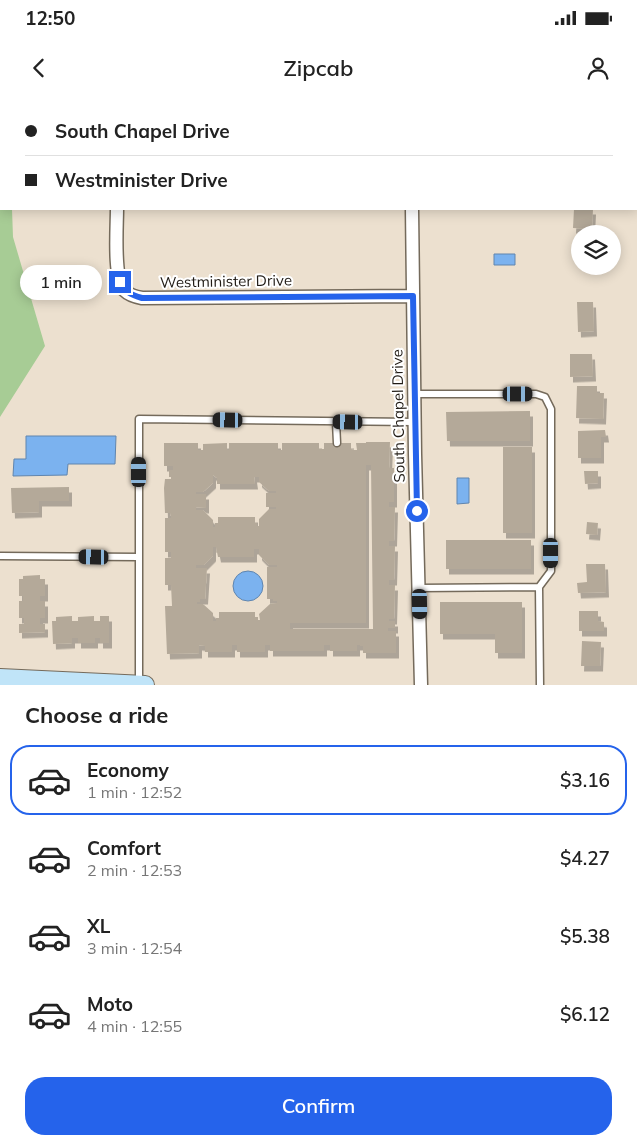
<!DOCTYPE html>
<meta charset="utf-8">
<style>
body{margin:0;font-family:Mulish,sans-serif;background:#f2f2f2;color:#222;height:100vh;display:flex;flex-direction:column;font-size:19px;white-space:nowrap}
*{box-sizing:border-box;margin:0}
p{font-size:16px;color:#767676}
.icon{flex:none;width:28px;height:28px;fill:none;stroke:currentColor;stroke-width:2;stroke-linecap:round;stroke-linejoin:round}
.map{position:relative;height:585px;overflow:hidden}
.drawer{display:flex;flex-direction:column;background:#fff;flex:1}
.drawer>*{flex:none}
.top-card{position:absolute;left:0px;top:0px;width:638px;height:110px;box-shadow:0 2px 12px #0003;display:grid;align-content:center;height:110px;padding:0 25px;background:#fff}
.buttons{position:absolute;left:571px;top:125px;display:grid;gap:10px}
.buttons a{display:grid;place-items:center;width:50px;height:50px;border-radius:50%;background:#fff;box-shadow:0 2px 12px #0003;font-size:25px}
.end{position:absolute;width:22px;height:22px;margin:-11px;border:6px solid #2563eb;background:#fff;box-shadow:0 0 0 2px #fff}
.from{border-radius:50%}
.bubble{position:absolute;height:35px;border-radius:18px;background:#fff;box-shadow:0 2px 12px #0003;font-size:16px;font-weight:600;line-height:35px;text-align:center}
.car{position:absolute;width:15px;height:30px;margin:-15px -8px;border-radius:6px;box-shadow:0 0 4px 1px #0007;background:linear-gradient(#222 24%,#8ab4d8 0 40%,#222 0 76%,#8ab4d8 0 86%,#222 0)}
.top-card b{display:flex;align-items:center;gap:18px;height:48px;font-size:19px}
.top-card b+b{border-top:1px solid #e0e0e0}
.top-card i{width:12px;height:12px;background:#222}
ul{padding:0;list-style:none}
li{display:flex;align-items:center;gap:15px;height:70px;margin:0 10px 8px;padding:0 15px;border:2px solid transparent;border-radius:20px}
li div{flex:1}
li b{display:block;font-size:19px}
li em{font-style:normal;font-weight:600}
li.selected{border-color:#2563eb}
li>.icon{width:45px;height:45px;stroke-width:1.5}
h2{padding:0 25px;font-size:22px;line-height:60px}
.primary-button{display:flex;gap:10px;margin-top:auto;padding:10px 25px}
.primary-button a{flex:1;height:58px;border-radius:20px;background:#2563eb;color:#fff;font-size:20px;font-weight:600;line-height:58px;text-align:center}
.status{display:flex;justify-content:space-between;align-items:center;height:35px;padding:0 25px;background:#fff;direction:ltr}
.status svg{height:14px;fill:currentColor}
header{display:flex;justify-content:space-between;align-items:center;height:65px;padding:0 25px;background:#fff;font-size:22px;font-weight:600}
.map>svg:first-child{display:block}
.green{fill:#a7cc95}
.water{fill:#7bb2ef;stroke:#6085ae}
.building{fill:#b4a999;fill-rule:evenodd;filter:url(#shadow)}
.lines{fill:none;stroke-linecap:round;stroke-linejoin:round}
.service-casing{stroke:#746a5b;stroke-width:9}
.minor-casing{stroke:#746a5b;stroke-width:15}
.secondary-casing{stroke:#746a5b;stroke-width:20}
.service{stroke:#fff;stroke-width:6}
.minor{stroke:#fff;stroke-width:12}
.secondary{stroke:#c0e4f8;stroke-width:18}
.route{stroke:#2563eb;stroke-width:6}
.labels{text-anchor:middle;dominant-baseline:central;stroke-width:4;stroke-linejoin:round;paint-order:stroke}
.street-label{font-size:15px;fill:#201b15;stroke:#fff}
</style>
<div class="status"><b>12:50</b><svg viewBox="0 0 49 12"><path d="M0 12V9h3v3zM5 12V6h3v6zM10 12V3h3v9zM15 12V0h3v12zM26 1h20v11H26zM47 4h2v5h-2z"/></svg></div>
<header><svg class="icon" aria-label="back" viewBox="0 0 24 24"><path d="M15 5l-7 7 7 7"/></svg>Zipcab<svg class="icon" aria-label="person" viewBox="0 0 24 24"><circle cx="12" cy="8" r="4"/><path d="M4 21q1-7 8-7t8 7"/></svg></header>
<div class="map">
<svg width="637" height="585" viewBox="0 0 637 585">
<defs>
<filter id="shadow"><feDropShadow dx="3" dy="5.5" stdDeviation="0" flood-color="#0004"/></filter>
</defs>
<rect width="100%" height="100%" fill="#ece0cf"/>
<!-- green -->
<path class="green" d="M0,0L6,1H1V109H12L13,137L45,246L0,317Z"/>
<!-- water -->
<path class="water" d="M494,154H515V165H494Z
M26,336H116L115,364H68L67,375L13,376L14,359H26Z
M457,378H469V403L457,404Z
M233 486a15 15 0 1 1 30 0a15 15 0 1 1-30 0Z"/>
<!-- building -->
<path class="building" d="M574,109H593L592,129L573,128Z
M577,202H593L594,231L578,232Z
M570,254H592L593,276L570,277Z
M577,286H597V293H604L603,319L576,318Z
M530,311V341H447L446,312Z
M605,330L606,337H601V358H578V331Z
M366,342H390L389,368H394V402H389V407H395L394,441H389V446H395L394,480H389V485H395L394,519H389V521H395V528H388V531H396V553H363V546H360V545H357V551H330V545H324V551H270V545H265V552H237V545H232V552H205V546L199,545V553L167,554L165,506H172L171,485H165V458H171V452H165V418H171V416L170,413H165L164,388L165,379H171V377H169V370H173V366H164V343H198V350H203V344L227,343V350H229V343H278V350H282V343H319V349H324V343H351V349L354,350H357L356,343H366ZM366,365H371L373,529H290V523H366ZM213,375L217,378V384H255L254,377H259V382L269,391H276V393H266V407H276V409H269L259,419V426H257V423H255V417H218V423H215V427H213V420L203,410H196V407L206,408V394H196V392H203L213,383ZM213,447H216L218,457H254V449H259V455L269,465H277V467H267V499H273V501H277V503L270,504L259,514L260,520H258V517H255V512H219V518H216V521H213V513L203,504H197V502H200V499H205L207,468H196V465H204L213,456Z
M503,347H532V433H503Z
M584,371H598V383L585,384Z
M69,387V401H39V412L12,413L11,388Z
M587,422L598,423L597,435L586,434Z
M446,440H531V469H446Z
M586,464H605L606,492L578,493L577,483L587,482Z
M40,475V479H45V496H40V501H45V518H40V524H45V532L19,533V524H24V518H19V501H23V496H19V479H23V476Z
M440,502H522V553H495V534H440Z
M579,511H598V521L604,522V531H579Z
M72,516V521H78V517L94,516V521H100V516H109V543H100V538H95V543H78V538H72V543L53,544L52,521H56V517Z
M582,541L601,542L600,566H581Z"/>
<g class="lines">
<!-- service casing -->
<g class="service-casing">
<path id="service" d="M414,294H536L545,297L551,309V471L539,487L540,585
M336,322L337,343
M0,456L139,457
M419,488L539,487
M139,584V319L414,322"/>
</g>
<!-- minor casing -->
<g class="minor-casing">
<path id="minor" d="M116,0V1
M411,0V1
M117,109C117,127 113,177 124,190C129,195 136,197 142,198L413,196
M412,109L415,354L421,585"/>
</g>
<!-- secondary casing -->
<g class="secondary-casing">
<path id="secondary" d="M0,578L145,585"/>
</g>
<!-- service -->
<use href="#service" class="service"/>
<!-- minor -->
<use href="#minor" class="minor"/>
<!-- secondary -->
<use href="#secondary" class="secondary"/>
</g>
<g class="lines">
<!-- route -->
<path class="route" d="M120,182C125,192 131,195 142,198L413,196L417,411"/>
</g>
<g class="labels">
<!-- street labels -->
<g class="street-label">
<text transform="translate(226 181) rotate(-1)">Westminister Drive</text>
<text transform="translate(398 316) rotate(-91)">South Chapel Drive</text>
</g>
</g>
</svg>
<div class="buttons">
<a><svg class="icon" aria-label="layers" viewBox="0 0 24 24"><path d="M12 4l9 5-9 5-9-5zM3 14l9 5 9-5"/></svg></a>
</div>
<i class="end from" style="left:417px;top:411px"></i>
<i class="end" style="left:120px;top:182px"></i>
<div class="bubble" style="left:20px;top:165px;width:82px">1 min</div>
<i class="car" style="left:518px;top:294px;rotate:90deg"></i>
<i class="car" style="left:228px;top:320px;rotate:271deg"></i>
<i class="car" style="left:348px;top:322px;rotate:271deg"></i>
<i class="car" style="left:139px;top:372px;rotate:0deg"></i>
<i class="car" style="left:551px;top:453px;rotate:180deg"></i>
<i class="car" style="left:94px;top:457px;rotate:271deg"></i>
<i class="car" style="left:420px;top:504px;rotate:179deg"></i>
<div class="top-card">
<b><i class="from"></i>South Chapel Drive</b>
<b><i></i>Westminister Drive</b>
</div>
</div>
<section class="drawer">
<h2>Choose a ride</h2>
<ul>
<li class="selected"><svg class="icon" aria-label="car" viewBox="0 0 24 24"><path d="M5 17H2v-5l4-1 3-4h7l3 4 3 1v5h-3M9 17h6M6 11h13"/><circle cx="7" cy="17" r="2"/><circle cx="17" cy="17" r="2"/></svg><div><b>Economy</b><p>1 min · 12:52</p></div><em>$3.16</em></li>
<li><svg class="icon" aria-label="car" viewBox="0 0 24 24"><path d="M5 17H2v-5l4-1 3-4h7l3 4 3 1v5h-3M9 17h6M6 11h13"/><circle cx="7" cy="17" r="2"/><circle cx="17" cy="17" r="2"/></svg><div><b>Comfort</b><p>2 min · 12:53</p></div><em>$4.27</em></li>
<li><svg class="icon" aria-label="car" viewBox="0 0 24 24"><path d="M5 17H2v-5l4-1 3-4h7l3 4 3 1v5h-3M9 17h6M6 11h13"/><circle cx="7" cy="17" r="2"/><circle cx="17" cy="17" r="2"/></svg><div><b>XL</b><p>3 min · 12:54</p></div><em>$5.38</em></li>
<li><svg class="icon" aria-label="car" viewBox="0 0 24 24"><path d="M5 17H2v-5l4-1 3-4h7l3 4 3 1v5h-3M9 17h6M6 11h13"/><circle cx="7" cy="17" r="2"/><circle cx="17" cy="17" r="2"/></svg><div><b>Moto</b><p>4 min · 12:55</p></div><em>$6.12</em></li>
</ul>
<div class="primary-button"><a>Confirm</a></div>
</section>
